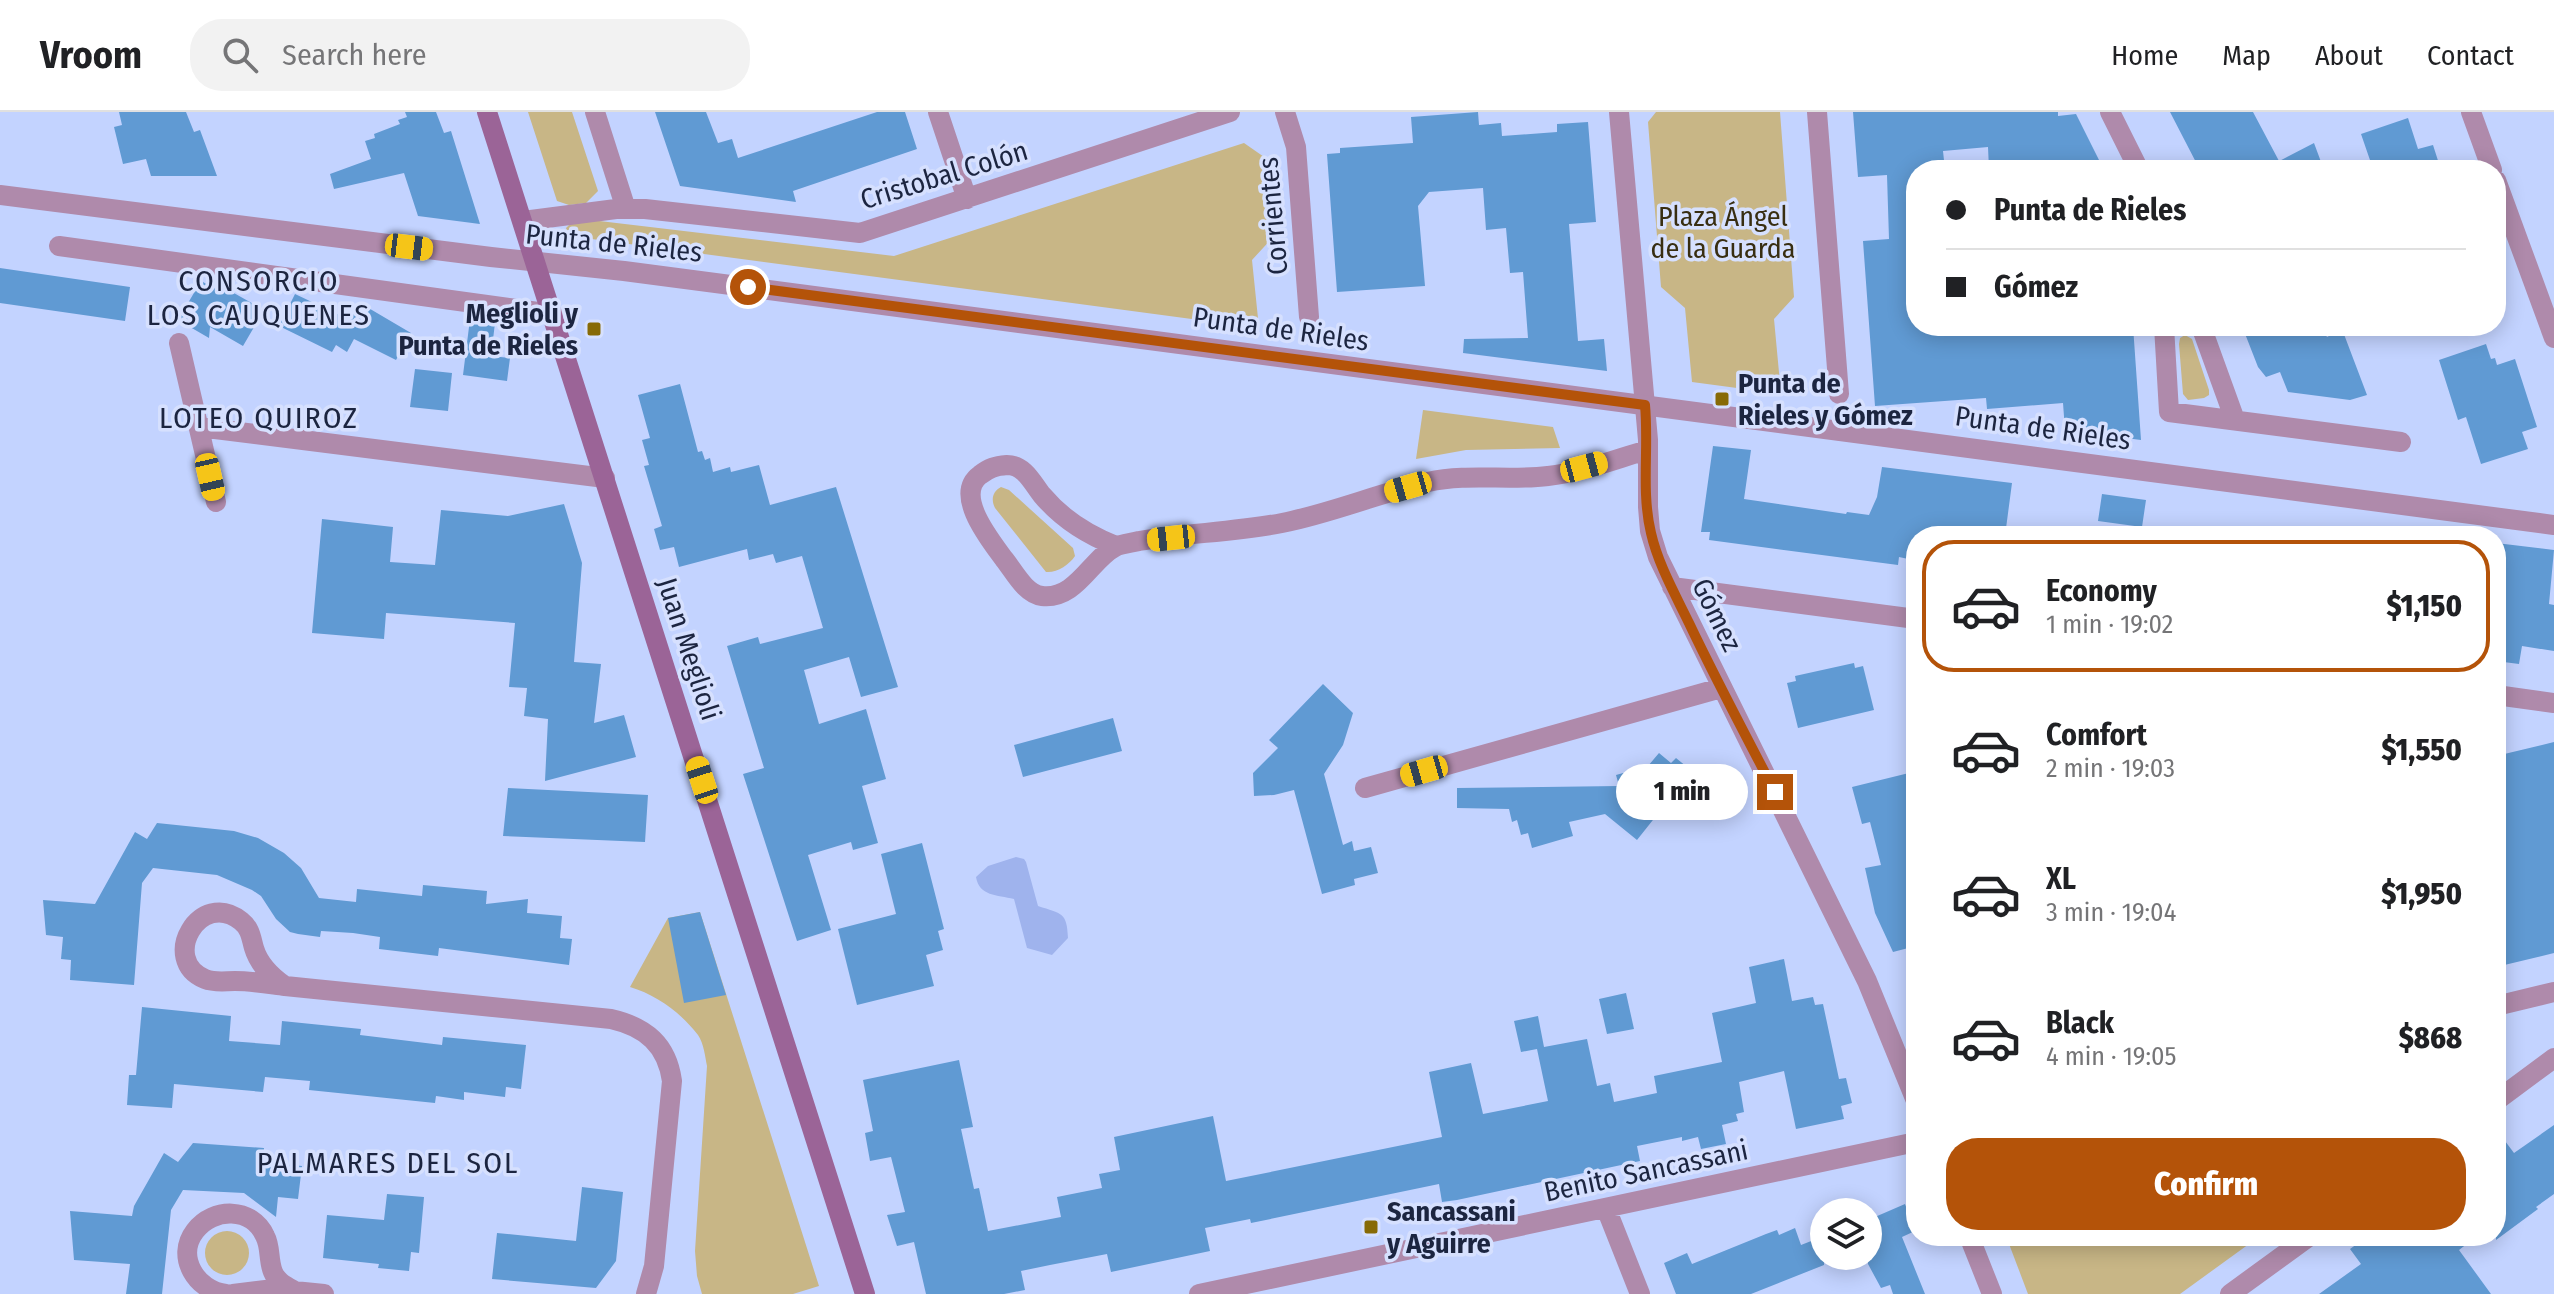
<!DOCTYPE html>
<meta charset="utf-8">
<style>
body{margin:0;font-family:"Fira Sans Condensed",sans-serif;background:#f2f2f2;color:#202124;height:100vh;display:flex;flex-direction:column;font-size:30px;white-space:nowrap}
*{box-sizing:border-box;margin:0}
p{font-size:26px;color:#757577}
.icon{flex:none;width:44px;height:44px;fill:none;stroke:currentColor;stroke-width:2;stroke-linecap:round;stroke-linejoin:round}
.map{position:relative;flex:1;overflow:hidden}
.panel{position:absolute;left:1906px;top:414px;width:600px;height:720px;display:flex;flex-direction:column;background:#fff;border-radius:32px;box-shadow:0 4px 20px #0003}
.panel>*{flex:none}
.hud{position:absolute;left:1906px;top:48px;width:600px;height:176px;border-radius:32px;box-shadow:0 4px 20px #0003;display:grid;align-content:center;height:176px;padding:0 40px;background:#fff}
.tools{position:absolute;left:1810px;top:1086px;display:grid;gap:16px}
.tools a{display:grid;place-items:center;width:72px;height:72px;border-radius:50%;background:#fff;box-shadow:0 4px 20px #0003;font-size:40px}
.end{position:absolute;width:36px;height:36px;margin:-18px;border:10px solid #b45309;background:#fff;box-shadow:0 0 0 4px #fff}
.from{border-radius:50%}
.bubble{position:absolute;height:56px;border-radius:28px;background:#fff;box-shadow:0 4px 20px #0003;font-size:26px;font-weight:800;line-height:56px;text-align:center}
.car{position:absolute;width:24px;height:48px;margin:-24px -12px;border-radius:10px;box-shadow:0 0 6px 2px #0007;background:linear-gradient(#f5c518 24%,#345 0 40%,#f5c518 0 76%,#345 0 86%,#f5c518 0)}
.hud b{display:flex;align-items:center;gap:28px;height:76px;font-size:30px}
.hud b+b{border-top:2px solid #e0e0e0}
.hud i{width:20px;height:20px;background:#202124}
ul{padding:14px 0 0;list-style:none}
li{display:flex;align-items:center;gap:24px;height:132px;margin:0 16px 12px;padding:0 24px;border:4px solid transparent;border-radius:32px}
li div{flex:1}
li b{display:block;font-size:30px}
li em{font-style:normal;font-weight:800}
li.active{border-color:#b45309}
li>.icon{width:72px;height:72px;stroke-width:1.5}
.cta{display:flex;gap:16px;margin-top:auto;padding:16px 40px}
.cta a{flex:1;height:92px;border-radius:32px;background:#b45309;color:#fff;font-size:32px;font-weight:800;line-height:92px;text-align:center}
header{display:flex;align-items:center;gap:48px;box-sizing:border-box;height:112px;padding:0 40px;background:#fff;border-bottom:2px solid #e0e0e0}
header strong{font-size:38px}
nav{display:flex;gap:44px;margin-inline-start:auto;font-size:28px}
.search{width:560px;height:72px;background:#f2f2f2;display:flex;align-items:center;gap:20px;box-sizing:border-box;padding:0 28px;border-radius:32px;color:#757577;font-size:30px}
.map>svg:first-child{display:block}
.green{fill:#c8b686}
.water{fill:#9fb3ed}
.building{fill:#609ad3}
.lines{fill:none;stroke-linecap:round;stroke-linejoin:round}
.minor{stroke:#af8aab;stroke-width:20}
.tertiary{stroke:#af8aab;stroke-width:20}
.secondary{stroke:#9b6497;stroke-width:20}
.route{stroke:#b45309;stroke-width:10}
.poi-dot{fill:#876a06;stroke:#d6e0fe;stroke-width:3}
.labels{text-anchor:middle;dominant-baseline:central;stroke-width:7;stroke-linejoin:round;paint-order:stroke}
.street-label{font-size:28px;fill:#1c2540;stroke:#d6e0fe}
.park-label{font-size:28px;fill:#382e11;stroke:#d6e0fe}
.poi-label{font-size:28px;font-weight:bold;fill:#1c2540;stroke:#d6e0fe;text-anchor:start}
.neighbourhood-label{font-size:30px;letter-spacing:2px;fill:#1c2540;stroke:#d6e0fe}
</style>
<header>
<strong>Vroom</strong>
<div class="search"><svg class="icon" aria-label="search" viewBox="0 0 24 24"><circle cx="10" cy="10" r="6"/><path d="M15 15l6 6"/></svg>Search here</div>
<nav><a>Home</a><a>Map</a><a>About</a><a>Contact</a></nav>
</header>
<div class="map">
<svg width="2554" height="1182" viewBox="0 0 2554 1182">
<rect width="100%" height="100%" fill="#c3d3ff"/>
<!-- green -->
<path class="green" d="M528,0H572L598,79L586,91L569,93L557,89Z
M1656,0H1780L1794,185L1774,207L1781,282L1692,270L1685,196L1661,175L1648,10Z
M1244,31L1267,47L1274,124L1252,148L1259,216L569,124L566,116L572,110L591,108L894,144Z
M2185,223L2192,227L2209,278V283L2204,286L2188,288L2183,282L2179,232L2180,226Z
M1423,298L1553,315L1560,336L1466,338L1416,347Z
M1001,375L1009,378L1073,436L1075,444C1069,453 1057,461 1046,460L995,396C991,388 992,380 1001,375Z
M700,800L819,1174L793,1182H702L697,1164L695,1139L707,954C705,944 704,932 698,923C681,901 657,883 630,875L668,806Z
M205 1141a22 22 0 1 1 44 0a22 22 0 1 1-44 0Z
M2006,1124H2260L2180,1182H2028Z"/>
<!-- water -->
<path class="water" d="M1016,745L1024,747L1026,750L1038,794C1062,802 1067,800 1068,826L1052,843L1027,836L1014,787C997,783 979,784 976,765L988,754Z"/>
<!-- building -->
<path class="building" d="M119,0H186L194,20L200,18L217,64H151L146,47L123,52L114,15L122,13Z
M405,0H436L444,21L451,19L480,112L418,104L404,61L334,77L330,62L371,47L365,29L375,26L374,22L400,12L398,8L407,5Z
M655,0H706L718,31L732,27L738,46L877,0H905L917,37L793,79L796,90L680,74Z
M1478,0L1479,13L1501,11L1502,24L1557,20V12L1588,10L1596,110L1569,112L1578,229L1604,227L1607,259L1463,241L1464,227L1528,226L1523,160L1510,161L1506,116L1486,118L1483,76L1429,80L1418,94L1425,174L1337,180L1327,42L1340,41V36L1413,31L1411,5Z
M1853,0H2058V4L2076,2L2099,48L1989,57L1988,35L1943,39L1945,58H1916V214H2133L2141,328L2065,318L2063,291L1987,297L1986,286L1875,294L1863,129L1889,127L1887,63L1858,65Z
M2170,0H2253L2279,49L2262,58H2200Z
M2408,6L2418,37L2433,33L2441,58H2369L2368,52L2371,51L2361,22Z
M2314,31L2324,58H2262Z
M0,156L130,175L125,209L0,191Z
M201,169L216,177L218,172L264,198L243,234L210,215L209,226L178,208Z
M295,182L350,208L360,191L411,221L396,248L354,227L347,240L336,233L332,240L279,214Z
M470,207L495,211L491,244L510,246L507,269L463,263Z
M2242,214H2321L2327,225L2342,217L2367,283L2350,288L2288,280L2280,260L2266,265L2258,255Z
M2486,232L2491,247L2495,246L2497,253L2515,247L2537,315L2522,320L2528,337L2481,352L2466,305L2458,308L2439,248Z
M415,257L452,261L448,299L410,295Z
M680,272L698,340L702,339L705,348L710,346L713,360L730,355L731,360L759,353L770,393L836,375L898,575L861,585L849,545L804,558L819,612L866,597L886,667L862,674L878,731L853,738L851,730L808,743L831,818L797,829L743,662L764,656L727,534L758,525L760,532L823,516L802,444L776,451L773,442L749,448L747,437L679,455L674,435L660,438L654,417L662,414L644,354L649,353L642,328L650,326L638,283Z
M1713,334L1751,338L1744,387L1846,402L1847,400L1869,403L1877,385L1882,355L2012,371L2005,424H1916L1913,448L1899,445L1898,453L1709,428L1710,420H1701Z
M2102,382L2146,388L2142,415L2098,409Z
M564,392L582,451L574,550L601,552L594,611L624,603L636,645L545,669L548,607L524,604L527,576L509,575L515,511L386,501L384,527L312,521L322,407L393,415L390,450L435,453L441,398L508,404Z
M2496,431L2554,438L2549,492L2554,493V539L2522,534L2519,552L2496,549Z
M1854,551L1855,556L1863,554L1874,598L1798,616L1787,571L1796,569L1795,564Z
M1323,572L1353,601L1343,633L1324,662L1343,733L1352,729L1354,739L1371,735L1378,761L1354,767L1355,773L1322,782L1294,678L1274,683L1254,684L1253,661L1278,636L1269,628Z
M1113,606L1122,639L1023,665L1014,633Z
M2554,630V841L2496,855V644Z
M1659,641L1671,651L1676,646L1703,668L1699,673L1706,679L1690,699L1672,684L1637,728L1605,702L1569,710L1573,724L1532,736L1528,721L1521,723L1517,708L1512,710L1509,697L1457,696V676L1619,674L1616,663L1648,654Z
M1909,661L1916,693V834L1893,840L1875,801L1865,756L1881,753L1870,710L1862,712L1852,675Z
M508,676L648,683L645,730L503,724Z
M157,711L234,719L258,726L284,741L301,756L319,786L356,790L357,777L422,784L423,773L487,779L486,792L528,787L527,801L562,804L560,826L572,827L569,853L439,836L438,844L379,837L380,825L353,821L321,819L320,825L298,822L290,820L276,807L261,784L252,778L217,763L153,756L142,771L134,873L70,868L71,848L61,847L63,825L46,823L43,788L95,792L135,720L147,727Z
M922,731L944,817L938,819L943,838L926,843L934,874L857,893L838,817L896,802L881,742Z
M700,800L726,883L684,891L668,806Z
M1784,847L1792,889L1813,885L1815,893L1823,892L1839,967L1846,966L1852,991L1841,994L1844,1007L1796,1017L1784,959L1739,970L1744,1000L1736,1002L1738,1009L1722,1013L1726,1032L1701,1037L1698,1025L1682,1029V1025L1637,1034L1640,1049L1457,1088L1442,1090L1439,1072L1251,1111L1250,1107L1205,1116L1210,1139L1111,1160L1107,1142L1050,1153L1021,1159L1025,1178L1004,1182H926L914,1130L897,1134L887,1103L905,1100L891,1045L870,1049L865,1021L873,1019L863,968L959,948L973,1015L961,1017L974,1077L979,1076L988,1119L1061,1105L1057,1085L1102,1076L1099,1062L1120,1058L1114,1025L1213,1004L1226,1069L1442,1025L1429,960L1471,951L1483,1002L1548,989L1537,937L1521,940L1514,909L1538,904L1544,935L1587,927L1597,974L1610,971L1614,990L1657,981L1654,964L1722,950L1712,901L1756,891L1749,855Z
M1626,881L1634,917L1607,922L1599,887Z
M142,895L231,904L229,929L280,933L282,909L361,917L360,923L442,933L443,925L526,933L521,977L506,975L505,985L464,980V988L436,984L435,991L309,978L310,969L265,965L263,980L174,972L172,996L127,993L129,963H136Z
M2554,1013V1082L2536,1095L2538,1097L2496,1128V1017L2514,1041Z
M193,1031L264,1036L263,1050L302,1054L298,1087L278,1085L276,1105L244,1081L183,1078L171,1098L162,1182H126L130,1152L74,1148L70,1099L132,1104L134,1094L164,1041L178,1050Z
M582,1075L623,1080L616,1149L596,1176L492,1167L497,1121L576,1129Z
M387,1082L424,1085L419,1141L411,1140L409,1159L378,1156L379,1152L323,1146L327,1103L384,1108Z
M1905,1092L1915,1119L1902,1125L1925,1182H1893L1890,1173L1881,1176L1868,1152V1108Z
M1795,1116L1801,1133L1824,1124V1153L1751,1182H1676L1664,1151L1687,1141L1692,1152L1766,1122L1777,1118L1779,1123Z
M2368,1124H2477L2459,1138L2491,1182H2319L2361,1152L2350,1137Z"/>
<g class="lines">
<!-- minor -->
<path class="minor" d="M595,0L626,97
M938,0L967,87
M1285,0L1296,35L1309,205
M1619,0L1648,328V395L1650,419L1658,445L1867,869L1916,989
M1817,0L1839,282
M2110,0L2139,58
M2471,0L2492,58
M2496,68L2554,226
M523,109L616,97H645L860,121L1230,0
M59,134L553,202
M2164,214L2169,300L2401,330
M2201,214L2235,308
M179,231L216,390
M199,315L605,366
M1116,434C1088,423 1062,407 1042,383C1033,372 1025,353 1007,353C995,354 989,356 980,363C953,383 991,429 1004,447C1014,459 1025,482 1042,484C1076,488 1091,447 1115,435C1121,432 1131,431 1139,429C1186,421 1235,420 1282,411C1332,401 1379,381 1428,370C1468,361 1508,369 1548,364C1580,361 1616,347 1647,338
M1672,475L1916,507
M2496,583L2554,591
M1365,676L1721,576
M285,874C272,865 259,853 254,836C251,826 251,817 241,809C200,776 159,848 205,867C215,871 225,869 235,869C252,869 269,872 285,874L611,907C646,915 667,933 672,969L654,1154L646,1182
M2496,894L2554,880
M2496,989L2554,946
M1606,1096L1640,1182
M1969,1124L1992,1182
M226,1182C197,1179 175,1145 195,1119C213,1095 252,1095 265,1124C271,1135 268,1148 273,1160C277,1170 286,1174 295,1179
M233,1182L274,1177L324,1182
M1199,1182L1916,1030
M2230,1182L2310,1124"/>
<!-- tertiary -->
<path class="tertiary" d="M0,83L491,145L624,159L2554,413"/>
<!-- secondary -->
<path class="secondary" d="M487,0L865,1182"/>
</g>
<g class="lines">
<!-- route -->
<path class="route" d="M748,175L1645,293C1649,335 1641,380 1651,421C1658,452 1675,482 1689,511C1716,568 1746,624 1775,680"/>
</g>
<!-- markers -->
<g class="poi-dot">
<rect x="586" y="209" width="16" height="16" rx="4"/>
<rect x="1714" y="279" width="16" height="16" rx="4"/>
<rect x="1363" y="1107" width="16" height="16" rx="4"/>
</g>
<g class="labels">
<!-- street labels -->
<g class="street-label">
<text transform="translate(944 63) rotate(-17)">Cristobal Colón</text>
<text transform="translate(1273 104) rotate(-95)">Corrientes</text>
<text transform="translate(614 131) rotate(6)">Punta de Rieles</text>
<text transform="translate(1281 217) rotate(8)">Punta de Rieles</text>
<text transform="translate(2043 316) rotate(8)">Punta de Rieles</text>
<text transform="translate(1717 503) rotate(64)">Gómez</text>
<text transform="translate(689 537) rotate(72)">Juan Meglioli</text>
<text transform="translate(1646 1059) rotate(-12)">Benito Sancassani</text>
</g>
<!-- park labels -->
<g class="park-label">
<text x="1723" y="104">Plaza Ángel<tspan x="1723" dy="32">de la Guarda</tspan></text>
</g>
<!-- poi labels -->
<g class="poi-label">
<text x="578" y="201" text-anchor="end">Meglioli y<tspan x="578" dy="32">Punta de Rieles</tspan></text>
<text x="1738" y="271">Punta de<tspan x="1738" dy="32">Rieles y Gómez</tspan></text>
<text x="1387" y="1099">Sancassani<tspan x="1387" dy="32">y Aguirre</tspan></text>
</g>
<!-- neighbourhood labels -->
<g class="neighbourhood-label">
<text x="259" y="169">CONSORCIO<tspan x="259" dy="34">LOS CAUQUENES</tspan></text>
<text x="259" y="306">LOTEO QUIROZ</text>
<text x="388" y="1051">PALMARES DEL SOL</text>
</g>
</g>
</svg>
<div class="tools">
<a><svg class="icon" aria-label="layers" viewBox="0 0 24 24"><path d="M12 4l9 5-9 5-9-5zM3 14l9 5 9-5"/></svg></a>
</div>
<i class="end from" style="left:748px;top:175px"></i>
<i class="end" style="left:1775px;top:680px"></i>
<div class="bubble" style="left:1616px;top:652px;width:132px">1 min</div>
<i class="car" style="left:409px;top:135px;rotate:97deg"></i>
<i class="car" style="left:1584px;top:355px;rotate:75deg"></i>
<i class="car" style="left:210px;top:365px;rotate:167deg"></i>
<i class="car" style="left:1408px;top:375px;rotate:254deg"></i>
<i class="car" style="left:1171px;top:426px;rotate:264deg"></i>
<i class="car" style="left:1424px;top:659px;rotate:254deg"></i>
<i class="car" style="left:702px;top:668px;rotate:342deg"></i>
<div class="hud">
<b><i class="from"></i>Punta de Rieles</b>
<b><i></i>Gómez</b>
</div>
<section class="panel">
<ul>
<li class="active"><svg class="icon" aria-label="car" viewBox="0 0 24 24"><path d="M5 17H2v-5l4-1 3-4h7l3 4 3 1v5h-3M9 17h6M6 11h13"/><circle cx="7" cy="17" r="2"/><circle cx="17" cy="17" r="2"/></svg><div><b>Economy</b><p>1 min · 19:02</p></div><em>$1,150</em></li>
<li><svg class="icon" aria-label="car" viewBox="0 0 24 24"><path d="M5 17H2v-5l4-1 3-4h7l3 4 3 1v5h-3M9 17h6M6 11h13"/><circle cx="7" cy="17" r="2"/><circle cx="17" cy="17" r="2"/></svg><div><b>Comfort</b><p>2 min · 19:03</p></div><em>$1,550</em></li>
<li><svg class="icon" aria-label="car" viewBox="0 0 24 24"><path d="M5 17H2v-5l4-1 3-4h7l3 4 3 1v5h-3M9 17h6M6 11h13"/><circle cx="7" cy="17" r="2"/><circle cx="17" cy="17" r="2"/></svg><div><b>XL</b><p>3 min · 19:04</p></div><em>$1,950</em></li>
<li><svg class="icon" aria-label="car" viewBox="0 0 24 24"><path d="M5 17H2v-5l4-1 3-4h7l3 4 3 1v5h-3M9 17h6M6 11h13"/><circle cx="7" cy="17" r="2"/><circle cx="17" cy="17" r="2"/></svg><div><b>Black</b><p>4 min · 19:05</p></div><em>$868</em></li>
</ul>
<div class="cta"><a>Confirm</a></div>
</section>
</div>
